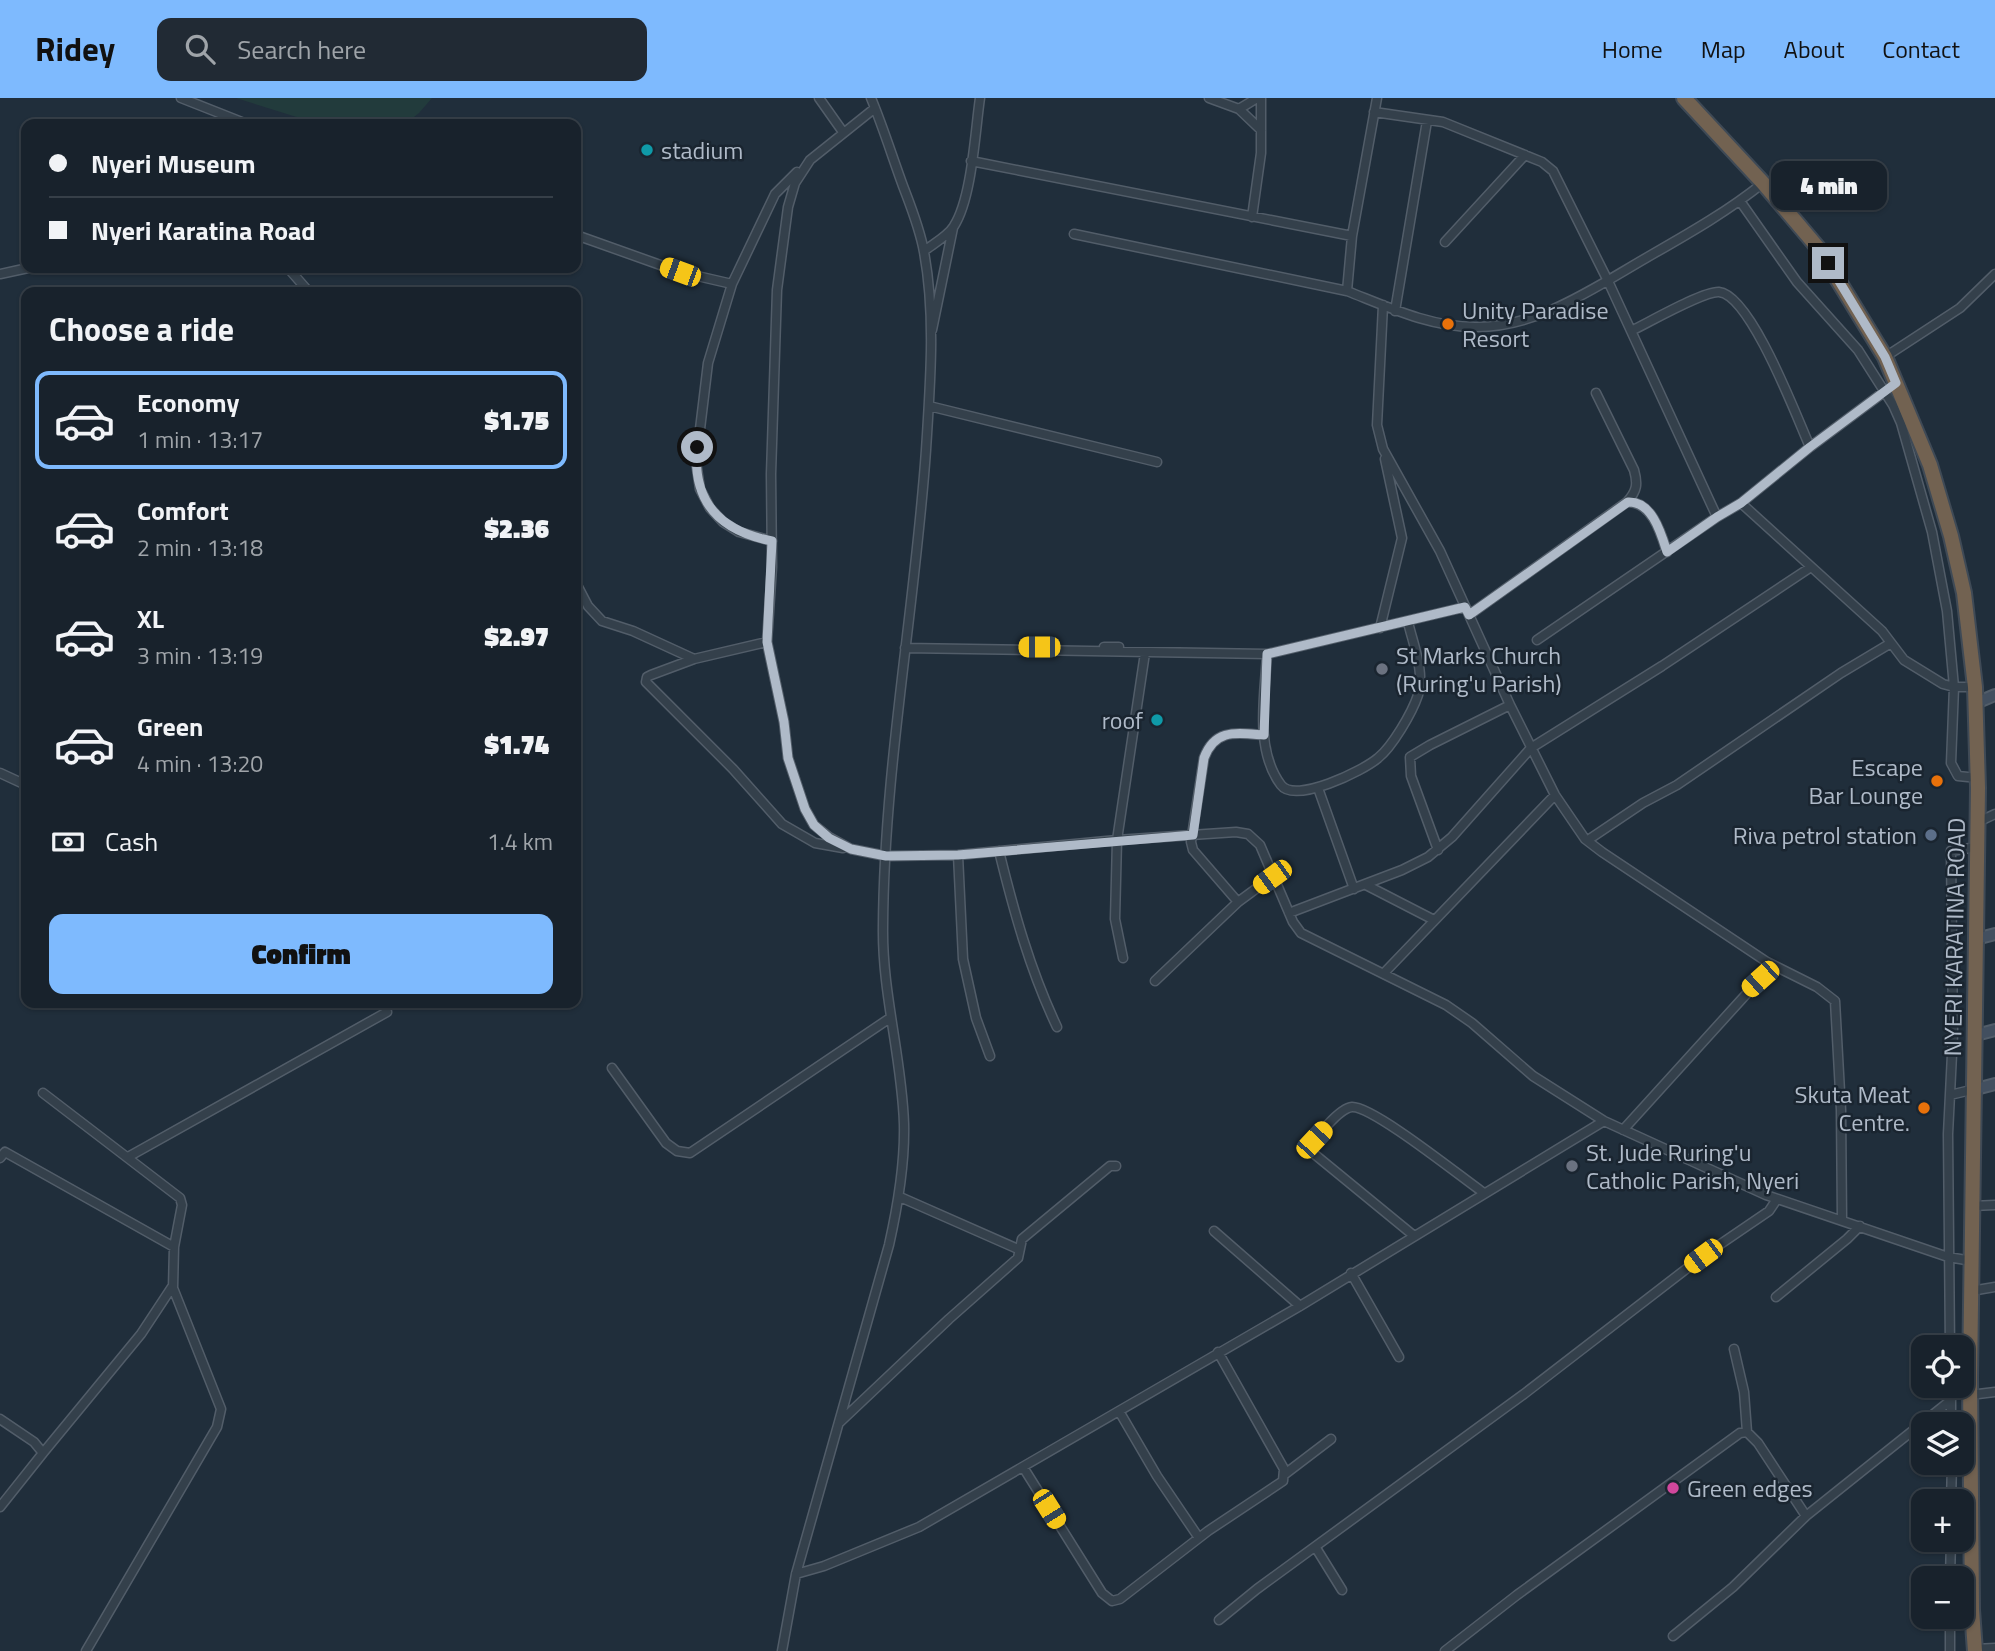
<!DOCTYPE html>
<meta charset="utf-8">
<style>
body{margin:0;font-family:"Titillium Web",sans-serif;background:#212a34;color:#f1f3f6;height:100vh;display:flex;flex-direction:column;font-size:26px;white-space:nowrap}
*{box-sizing:border-box;margin:0}
p{font-size:23px;color:#9fa4a9}
.icon{flex:none;width:38px;height:38px;fill:none;stroke:currentColor;stroke-width:2;stroke-linecap:round;stroke-linejoin:round}
.map{position:relative;flex:1;overflow:hidden}
.drawer{position:absolute;left:21px;top:189px;width:560px;height:721px;display:flex;flex-direction:column;background:#18222c;border-radius:14px;box-shadow:0 2px 5px #0004,0 0 0 2px #363f48}
.drawer>*{flex:none}
.hud{position:absolute;left:21px;top:21px;width:560px;height:154px;border-radius:14px;box-shadow:0 2px 5px #0004,0 0 0 2px #363f48;display:grid;align-content:center;height:154px;padding:0 28px;background:#18222c}
.controls{position:absolute;left:1911px;top:1237px;display:grid;gap:14px}
.controls a{display:grid;place-items:center;width:63px;height:63px;border-radius:14px;background:#18222c;box-shadow:0 2px 5px #0004,0 0 0 2px #363f48;font-size:35px}
.end{position:absolute;width:32px;height:32px;margin:-16px;border:9px solid #afbac8;background:#111;box-shadow:0 0 0 4px #111}
.from{border-radius:50%}
.bubble{position:absolute;height:49px;border-radius:14px;background:#18222c;box-shadow:0 2px 5px #0004,0 0 0 2px #363f48;font-size:23px;font-weight:800;line-height:49px;text-align:center}
.car{position:absolute;width:21px;height:42px;margin:-21px -10px;border-radius:9px;box-shadow:0 0 5px 2px #0007;background:linear-gradient(#f5c518 24%,#345 0 40%,#f5c518 0 76%,#345 0 86%,#f5c518 0)}
.hud b{display:flex;align-items:center;gap:24px;height:66px;font-size:26px}
.hud b+b{border-top:2px solid #363f48}
.hud i{width:18px;height:18px;background:#f1f3f6}
ul{padding:0;list-style:none}
li{display:flex;align-items:center;gap:21px;height:98px;margin:0 14px 10px;padding:0 14px;border:4px solid transparent;border-radius:14px}
li div{flex:1}
li b{display:block;font-size:26px}
li em{font-style:normal;font-weight:800}
li.selected{border-color:#7ebafe}
li>.icon{width:63px;height:63px;stroke-width:1.5}
h2{padding:0 28px;font-size:32px;line-height:84px}
.pay{display:flex;align-items:center;gap:18px;height:77px;padding:0 28px;font-size:26px}
.pay p{margin-inline-start:auto}
.cta{display:flex;gap:14px;margin-top:auto;padding:14px 28px}
.cta a{flex:1;height:80px;border-radius:14px;background:#7ebafe;color:#111;font-size:28px;font-weight:800;line-height:80px;text-align:center}
header{display:flex;align-items:center;gap:42px;box-sizing:border-box;height:98px;padding:0 35px;background:#7ebafe;color:#111}
header strong{font-size:33px}
nav{display:flex;gap:38px;margin-inline-start:auto;font-size:24px}
.search{width:490px;height:63px;background:#212a34;display:flex;align-items:center;gap:18px;box-sizing:border-box;padding:0 24px;border-radius:14px;color:#9fa4a9;font-size:26px}
.map>svg:first-child{display:block}
.green{fill:#223b3c}
.lines{fill:none;stroke-linecap:round;stroke-linejoin:round}
.street-casing{stroke:#525d69;stroke-width:11}
.secondary-casing{stroke:#525d69;stroke-width:14}
.highway-casing{stroke:#3f4a56;stroke-width:18}
.street{stroke:#34404b;stroke-width:8}
.secondary{stroke:#424f5f;stroke-width:10}
.highway{stroke:#726251;stroke-width:14}
.route{stroke:#afbac8;stroke-width:9}
.culture-dot{fill:#0f9aa8;stroke:#1a2530;stroke-width:2.5}
.food-dot{fill:#e8710a;stroke:#1a2530;stroke-width:2.5}
.worship-dot{fill:#6b7280;stroke:#1a2530;stroke-width:2.5}
.service-dot{fill:#5c6f8a;stroke:#1a2530;stroke-width:2.5}
.hotel-dot{fill:#d1479c;stroke:#1a2530;stroke-width:2.5}
.labels{text-anchor:middle;dominant-baseline:central;stroke-width:5;stroke-linejoin:round;paint-order:stroke}
.poi-label{font-size:24px;fill:#afbac8;stroke:#1a2530;text-anchor:start}
.street-label{font-size:24px;fill:#afbac8;stroke:#1a2530}
</style>
<header>
<strong>Ridey</strong>
<div class="search"><svg class="icon" aria-label="search" viewBox="0 0 24 24"><circle cx="10" cy="10" r="6"/><path d="M15 15l6 6"/></svg>Search here</div>
<nav><a>Home</a><a>Map</a><a>About</a><a>Contact</a></nav>
</header>
<div class="map">
<svg width="1995" height="1553" viewBox="0 0 1995 1553">
<rect width="100%" height="100%" fill="#202e3b"/>
<!-- green -->
<path class="green" d="M236,0H432L419,15L405,26H319Z"/>
<g class="lines">
<!-- street casing -->
<g class="street-casing">
<path id="street" d="M181,0L247,26
M819,0L843,34
M1209,0L1239,11L1261,32
M1377,0L1352,138L1347,193C1388,209 1430,229 1475,229C1537,230 1594,190 1646,160C1686,137 1727,114 1763,85
M875,10L810,62L795,85L788,109L777,192L771,376L772,469L767,544L784,624L788,660L805,711L814,727L829,739L851,751L886,758L958,757L1117,742L1236,734L1248,736L1260,747L1293,824L1301,835L1446,907L1472,925L1533,978L1604,1023L1766,1097L1948,1159L1972,1163
M1239,11L1257,0
M1374,14L1443,24L1542,64L1553,73L1608,183L1717,419L1741,405L1810,349L1896,285
M971,63L1352,138
M1740,103L1797,184L1858,252L1893,307L1901,325L1932,434L1947,513L1954,589L1951,665L1958,678L1978,680
M1252,119L1261,55V0
M1074,136L1347,193
M576,137L680,174L732,186
M1445,144L1525,57
M924,153C933,146 948,138 954,128C972,100 975,34 980,0
M288,170L309,194
M0,176L28,170
M1383,207L1377,327L1383,351L1440,453L1510,607L1555,697L1585,741L1602,754L1767,864L1817,889L1835,903L1841,1012L1842,1122
M1395,213L1427,23
M932,232L953,130
M1631,233C1648,225 1703,193 1719,194C1751,197 1797,320 1810,349
M1885,259L1960,210L1995,176
M929,308L1157,364
M1627,404C1652,403 1661,435 1667,454
M1741,405L1882,533L1904,562L1943,586L1954,589H1975
M772,443L739,434L723,424L710,410L700,391L696,364L708,265L732,186L775,96L797,74
M576,485L588,508L602,523L633,533L694,561L767,544
M1469,517L1627,404C1637,393 1638,386 1634,372L1596,295
M1380,530L1402,440L1385,361
M1537,542L1717,419
M1104,549H1119
M905,550L1267,556L1465,509
M1267,556C1265,597 1254,651 1281,687C1295,706 1363,673 1378,660C1392,649 1412,615 1418,597C1425,574 1413,546 1408,524
M694,561L651,577L647,579L646,584L733,671L782,726L815,745L843,750
M0,675L26,687
M1318,690L1354,791
M1978,724L1995,716
M1588,742L1643,705L1677,687L1841,575L1891,545
M1438,752L1411,678L1410,659L1430,647L1510,607
M999,753C1014,814 1030,872 1057,929
M958,757L963,861L976,920L990,958
M1366,787L1434,822
M1238,804L1193,752L1191,744L1204,660C1215,630 1237,635 1264,637
M1289,815L1402,772L1428,759L1452,739L1531,650L1662,568L1811,469
M1123,860L1115,821L1117,742L1145,555
M1384,875L1555,697
M1155,883L1238,804L1272,779
M612,970L666,1045L677,1053L690,1055L890,920
M43,995L180,1100L182,1107L174,1149L173,1190L221,1311L217,1329L86,1553
M1950,997L1975,991
M1623,1032L1760,881L1767,870V864
M128,1059L387,914
M0,1060L5,1054L174,1149
M900,1099L1018,1151
M1972,1108L1995,1107
M1214,1133L1300,1208
M1413,1137L1313,1055L1311,1051C1314,1040 1340,1010 1352,1009C1373,1008 1461,1079 1484,1095
M1351,1175L1399,1259
M1971,1193L1995,1189
M1776,1199L1847,1141L1860,1128
M1950,1250L1948,1036L1953,936L1951,753L1977,749
M1734,1251L1744,1294L1747,1334
M1951,1288V1326
M1970,1297L1995,1294
M1119,1313L1157,1378L1199,1440
M0,1321L34,1344L43,1355L0,1409
M840,1324L949,1221L1018,1160L1022,1141L1110,1068H1116
M43,1355L141,1236L172,1189
M1023,1369L1102,1495L1112,1503L1120,1501L1208,1433L1283,1383L1284,1371L1218,1254
M1285,1376L1331,1341
M1951,1404L1952,1365
M1316,1450L1342,1492
M796,1476L824,1468L919,1429L1300,1208L1604,1023
M1950,1480L1951,1442
M1219,1522L1257,1491L1524,1296L1703,1158L1769,1113L1777,1101
M1673,1538L1733,1489L1806,1418L1951,1302
M1975,1551L1995,1550
M782,1553L796,1476L889,1147C898,1107 905,1067 904,1026C902,960 882,895 883,829C884,669 915,511 926,352C930,288 936,218 924,154C920,131 911,109 903,88C892,58 883,29 871,0
M1445,1553L1517,1497L1740,1335L1747,1334L1758,1345L1806,1418
M1950,1553V1519"/>
</g>
<!-- secondary casing -->
<g class="secondary-casing">
<path id="secondary" d="M1976,605L1995,597
M1976,841L1995,836
M1976,937L1995,932
M1976,991L1995,986"/>
</g>
<!-- highway casing -->
<g class="highway-casing">
<path id="highway" d="M1684,0L1763,85L1819,151L1885,259L1930,367L1951,438L1964,495L1975,589L1978,690L1970,1281L1972,1512L1975,1553"/>
</g>
<!-- street -->
<use href="#street" class="street"/>
<!-- secondary -->
<use href="#secondary" class="secondary"/>
<!-- highway -->
<use href="#highway" class="highway"/>
</g>
<g class="lines">
<!-- route -->
<path class="route" d="M697,349C692,404 720,433 772,443L767,544L784,624L788,660L805,711L814,727L829,740L851,751L886,758L958,757L1193,737L1204,660C1215,630 1237,635 1264,637L1267,556L1465,509L1469,517L1628,404C1652,403 1661,435 1667,454L1717,419L1741,405L1810,349L1896,285L1885,259L1828,165"/>
</g>
<!-- markers -->
<g class="culture-dot">
<circle cx="647" cy="52" r="7"/>
<circle cx="1157" cy="622" r="7"/>
</g>
<g class="food-dot">
<circle cx="1448" cy="226" r="7"/>
<circle cx="1937" cy="683" r="7"/>
<circle cx="1924" cy="1010" r="7"/>
</g>
<g class="worship-dot">
<circle cx="1382" cy="571" r="7"/>
<circle cx="1572" cy="1068" r="7"/>
</g>
<circle class="service-dot" cx="1931" cy="737" r="7"/>
<circle class="hotel-dot" cx="1673" cy="1390" r="7"/>
<g class="labels">
<!-- poi labels -->
<g class="poi-label">
<text x="661" y="52">stadium</text>
<text x="1462" y="212">Unity Paradise<tspan x="1462" dy="28">Resort</tspan></text>
<text x="1396" y="557">St Marks Church<tspan x="1396" dy="28">(Ruring'u Parish)</tspan></text>
<text x="1143" y="622" text-anchor="end">roof</text>
<text x="1923" y="669" text-anchor="end">Escape<tspan x="1923" dy="28">Bar Lounge</tspan></text>
<text x="1917" y="737" text-anchor="end">Riva petrol station</text>
<text x="1910" y="996" text-anchor="end">Skuta Meat<tspan x="1910" dy="28">Centre.</tspan></text>
<text x="1586" y="1054">St. Jude Ruring'u<tspan x="1586" dy="28">Catholic Parish, Nyeri</tspan></text>
<text x="1687" y="1390">Green edges</text>
</g>
<!-- street labels -->
<g class="street-label">
<text transform="translate(1954 839) rotate(-89)">NYERI KARATINA ROAD</text>
</g>
</g>
</svg>
<div class="controls">
<a><svg class="icon" aria-label="locate" viewBox="0 0 24 24"><circle cx="12" cy="12" r="6"/><path d="M12 2v4M12 18v4M2 12h4M18 12h4"/></svg></a>
<a><svg class="icon" aria-label="layers" viewBox="0 0 24 24"><path d="M12 4l9 5-9 5-9-5zM3 14l9 5 9-5"/></svg></a>
<a>+</a>
<a>−</a>
</div>
<i class="end from" style="left:697px;top:349px"></i>
<i class="end" style="left:1828px;top:165px"></i>
<div class="bubble" style="left:1771px;top:63px;width:116px">4 min</div>
<i class="car" style="left:680px;top:174px;rotate:290deg"></i>
<i class="car" style="left:1039px;top:549px;rotate:270deg"></i>
<i class="car" style="left:1272px;top:779px;rotate:234deg"></i>
<i class="car" style="left:1760px;top:881px;rotate:228deg"></i>
<i class="car" style="left:1314px;top:1042px;rotate:43deg"></i>
<i class="car" style="left:1703px;top:1158px;rotate:233deg"></i>
<i class="car" style="left:1049px;top:1411px;rotate:148deg"></i>
<div class="hud">
<b><i class="from"></i>Nyeri Museum</b>
<b><i></i>Nyeri Karatina Road</b>
</div>
<section class="drawer">
<h2>Choose a ride</h2>
<ul>
<li class="selected"><svg class="icon" aria-label="car" viewBox="0 0 24 24"><path d="M5 17H2v-5l4-1 3-4h7l3 4 3 1v5h-3M9 17h6M6 11h13"/><circle cx="7" cy="17" r="2"/><circle cx="17" cy="17" r="2"/></svg><div><b>Economy</b><p>1 min · 13:17</p></div><em>$1.75</em></li>
<li><svg class="icon" aria-label="car" viewBox="0 0 24 24"><path d="M5 17H2v-5l4-1 3-4h7l3 4 3 1v5h-3M9 17h6M6 11h13"/><circle cx="7" cy="17" r="2"/><circle cx="17" cy="17" r="2"/></svg><div><b>Comfort</b><p>2 min · 13:18</p></div><em>$2.36</em></li>
<li><svg class="icon" aria-label="car" viewBox="0 0 24 24"><path d="M5 17H2v-5l4-1 3-4h7l3 4 3 1v5h-3M9 17h6M6 11h13"/><circle cx="7" cy="17" r="2"/><circle cx="17" cy="17" r="2"/></svg><div><b>XL</b><p>3 min · 13:19</p></div><em>$2.97</em></li>
<li><svg class="icon" aria-label="car" viewBox="0 0 24 24"><path d="M5 17H2v-5l4-1 3-4h7l3 4 3 1v5h-3M9 17h6M6 11h13"/><circle cx="7" cy="17" r="2"/><circle cx="17" cy="17" r="2"/></svg><div><b>Green</b><p>4 min · 13:20</p></div><em>$1.74</em></li>
</ul>
<div class="pay"><svg class="icon" aria-label="cash" viewBox="0 0 24 24"><path d="M3 7h18v10H3z"/><circle cx="12" cy="12" r="2"/></svg>Cash<p>1.4 km</p></div>
<div class="cta"><a>Confirm</a></div>
</section>
</div>
